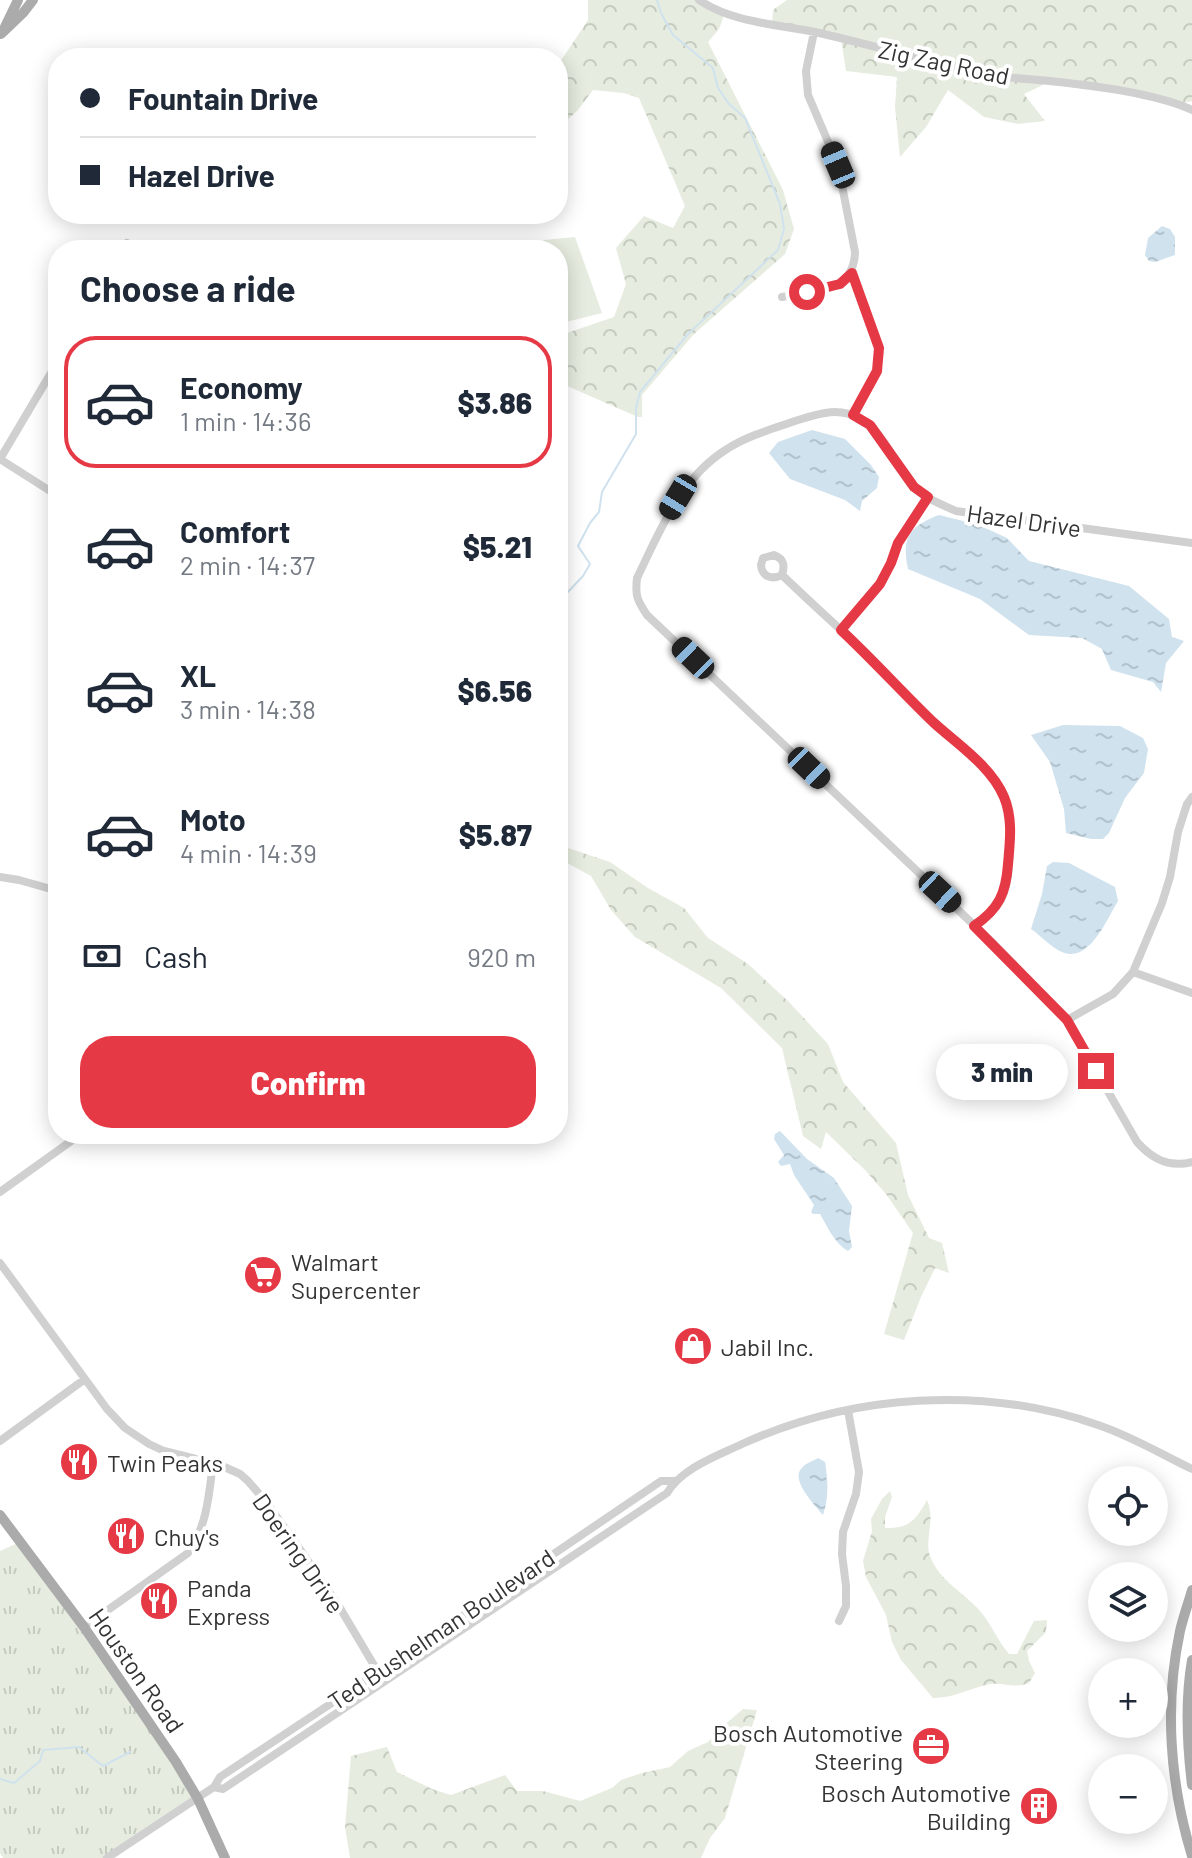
<!DOCTYPE html>
<meta charset="utf-8">
<style>
body{margin:0;font-family:Barlow,sans-serif;background:#f6f6f7;color:#1f2937;height:100vh;display:flex;flex-direction:column;font-size:30px;white-space:nowrap}
*{box-sizing:border-box;margin:0}
p{font-size:26px;color:#747a83}
.icon{flex:none;width:44px;height:44px;fill:none;stroke:currentColor;stroke-width:2;stroke-linecap:round;stroke-linejoin:round}
.map{position:relative;flex:1;overflow:hidden}
.side{position:absolute;left:48px;top:240px;width:520px;height:904px;display:flex;flex-direction:column;background:#fff;border-radius:32px;box-shadow:0 4px 20px #0003}
.side>*{flex:none}
.top-card{position:absolute;left:48px;top:48px;width:520px;height:176px;border-radius:32px;box-shadow:0 4px 20px #0003;display:grid;align-content:center;height:176px;padding:0 32px;background:#fff}
.controls{position:absolute;left:1088px;top:1466px;display:grid;gap:16px}
.controls a{display:grid;place-items:center;width:80px;height:80px;border-radius:50%;background:#fff;box-shadow:0 4px 20px #0003;font-size:40px}
.end{position:absolute;width:36px;height:36px;margin:-18px;border:10px solid #e63946;background:#fff;box-shadow:0 0 0 4px #fff}
.from{border-radius:50%}
.bubble{position:absolute;height:56px;border-radius:28px;background:#fff;box-shadow:0 4px 20px #0003;font-size:26px;font-weight:800;line-height:56px;text-align:center}
.car{position:absolute;width:24px;height:48px;margin:-24px -12px;border-radius:10px;box-shadow:0 0 6px 2px #0007;background:linear-gradient(#222 24%,#8ab4d8 0 40%,#222 0 76%,#8ab4d8 0 86%,#222 0)}
.top-card b{display:flex;align-items:center;gap:28px;height:76px;font-size:30px}
.top-card b+b{border-top:2px solid #e0e1e3}
.top-card i{width:20px;height:20px;background:#1f2937}
ul{padding:0;list-style:none}
li{display:flex;align-items:center;gap:24px;height:132px;margin:0 16px 12px;padding:0 16px;border:4px solid transparent;border-radius:32px}
li div{flex:1}
li b{display:block;font-size:30px}
li em{font-style:normal;font-weight:800}
li.current{border-color:#e63946}
li>.icon{width:72px;height:72px;stroke-width:1.5}
h2{padding:0 32px;font-size:36px;line-height:96px}
.pay{display:flex;align-items:center;gap:20px;height:88px;padding:0 32px;font-size:30px}
.pay p{margin-inline-start:auto}
.action{display:flex;gap:16px;margin-top:auto;padding:16px 32px}
.action a{flex:1;height:92px;border-radius:32px;background:#e63946;color:#fff;font-size:32px;font-weight:800;line-height:92px;text-align:center}
.map>svg:first-child{display:block}
.grass{fill:url(#grass-tufts)}
.forest{fill:url(#forest-crowns)}
.pitch{fill:#e6ecdf}
.water{fill:url(#water-ripples)}
.lines{fill:none;stroke-linecap:round;stroke-linejoin:round}
.stream{stroke:#cfe2ee;stroke-width:2}
.minor{stroke:#d0d0d0;stroke-width:8}
.major{stroke:#ababab;stroke-width:10}
.route{stroke:#e63946;stroke-width:10}
.labels{text-anchor:middle;dominant-baseline:central;stroke-width:8;stroke-linejoin:round;paint-order:stroke}
.street-label{font-size:24px;fill:#333;stroke:#fff}
.poi-label{font-size:24px;fill:#333;stroke:#fff;text-anchor:start}
</style>
<div class="map">
<svg width="1192" height="1858" viewBox="0 0 1192 1858">
<defs>
<pattern id="grass-tufts" width="24" height="20" patternUnits="userSpaceOnUse" patternTransform="scale(2)"><rect width="24" height="20" fill="#e6ecdf"/><path d="M3 7l-1-3M5 7V3M7 7l1-3M15 17l-1-3M17 17v-4M19 17l1-3" fill="none" stroke="#c6cbc0"/></pattern>
<pattern id="forest-crowns" width="20" height="18" patternUnits="userSpaceOnUse" patternTransform="scale(2)"><rect width="20" height="18" fill="#e6ecdf"/><path d="M2 6a3 3 0 1 1 6 0M12 15a3 3 0 1 1 6 0" fill="none" stroke="#c6cbc0"/></pattern>
<pattern id="water-ripples" width="26" height="14" patternUnits="userSpaceOnUse" patternTransform="scale(2)"><rect width="26" height="14" fill="#cfe2ee"/><path d="M2 4q2-2 4 0t4 0M15 11q2-2 4 0t4 0" fill="none" stroke="#b2c2cd"/></pattern>
</defs>
<rect width="100%" height="100%" fill="#fff"/>
<!-- grass -->
<path class="grass" d="M20,1542L198,1799L107,1858H3L0,1853V1551Z"/>
<!-- forest -->
<path class="forest" d="M588,0H699L725,13L719,29L708,42L783,190L794,229L785,254L694,334L642,395V417H638L558,382V336L614,317L626,284L616,248L644,216L673,228L685,206L639,98L624,93L593,90L578,110L562,125L558,119V65L588,20Z
M787,0H1192V101L1180,104L1051,81L1024,94L1045,121L1018,124L984,117L948,90L926,127L900,157L895,107L897,77L846,71L841,39L772,24L773,10Z
M568,848L610,862L648,888L684,908L708,938L748,964L788,1001L828,1044L843,1082L896,1143L908,1195L929,1238L942,1243L949,1273L935,1268L921,1297L904,1340L884,1334L913,1233L886,1194L865,1170L826,1132L821,1149L803,1136L782,1048L721,988L635,937L611,910L591,876L558,858V854Z
M890,1491L892,1497L885,1517V1528C909,1529 916,1520 927,1500C936,1521 924,1539 930,1556C939,1581 964,1592 981,1612C991,1624 998,1641 1009,1654H1017L1034,1621L1047,1620L1046,1632L1027,1651L1029,1661L1035,1673L1029,1683C1012,1689 1006,1682 990,1684C970,1688 954,1698 933,1698L901,1660L892,1642L886,1615L866,1577L863,1561L872,1531L871,1519L882,1499Z
M743,1709L757,1710L725,1818L710,1838L701,1858H350L345,1827L351,1756L387,1747L397,1772L432,1789L451,1795L505,1775L517,1791H543L580,1801L612,1788L621,1780L642,1773L670,1767L688,1751L708,1742L722,1727Z"/>
<!-- pitch -->
<path class="pitch" d="M575,237L602,313L558,324V250H534L544,240Z"/>
<!-- water -->
<path class="water" d="M1162,226L1170,229L1175,237V255L1155,262L1149,261L1145,255L1148,238Z
M812,430L845,439L871,465L879,477L877,488L862,501L860,511L845,500L790,479L769,453L778,442Z
M939,515L979,525L1007,538L1029,561L1129,586L1169,619L1172,637L1184,641L1166,663L1161,692L1153,682L1111,670L1102,649L1082,638L1029,635L980,599L908,569C901,537 910,526 939,515Z
M1063,725L1120,726L1143,738L1148,749L1144,773L1125,798L1109,833L1103,839H1091L1066,833L1064,809L1050,762L1031,735Z
M1053,862L1069,863L1115,887L1118,901C1107,919 1089,964 1062,952C1052,948 1041,936 1031,929L1042,894L1047,866Z
M780,1131L807,1159L834,1178L852,1206L849,1231L852,1247L848,1251C835,1244 827,1226 820,1214H813L811,1212L814,1205L794,1175L790,1164L781,1166L778,1162L784,1155L774,1139L775,1134Z
M818,1458L825,1462C828,1481 829,1497 823,1515C815,1505 791,1481 801,1469C804,1464 813,1461 818,1458Z"/>
<g class="lines">
<!-- stream -->
<path class="stream" d="M558,642L565,624V595L583,576L590,564L578,546L590,523L599,512L602,492L636,434V408L640,392L688,334L778,250L784,229L780,204L745,118L729,104L718,88L713,68L673,35L661,13L657,0
M0,1779L14,1783L40,1761L43,1750L79,1747L103,1766L130,1752"/>
<!-- minor -->
<path class="minor" d="M699,0C733,23 776,24 815,32C877,46 938,65 1000,76C1016,79 1032,79 1049,81C1089,85 1156,93 1192,110
M123,250L127,243
M852,273L879,348L877,371L853,415
M782,297C815,290 854,293 855,252L838,165L808,95L806,71L814,32
M0,459L58,361
M0,459L58,496
M1192,543L956,511C941,504 924,498 913,486C895,466 885,432 860,419C838,406 818,414 795,421C772,429 747,436 727,449C680,478 660,531 637,578C635,596 637,600 647,615L994,944L1067,1020L1137,1142C1152,1159 1169,1168 1192,1162
M782,575C772,580 762,577 761,565L763,558L774,555C784,559 785,565 782,575C810,602 839,628 867,654C888,676 909,698 931,719C955,742 987,763 1003,793C1012,813 1012,875 1003,895C998,908 986,918 974,926
M841,630L880,584L891,563L898,543L928,497
M0,877L19,880L58,891
M1133,972L1192,993
M1067,1020L1113,994L1133,972L1162,903L1170,877L1178,832L1187,804L1192,797
M0,1192L81,1134
M0,1263L107,1409L125,1428L149,1444L164,1451L220,1465L240,1474L248,1481L267,1503L304,1555L340,1608L378,1672
M0,1441L85,1379
M839,1621L846,1606V1586L842,1554L843,1532L856,1494L859,1472L848,1410
M84,1627L188,1553C207,1527 209,1494 213,1463
M214,1787L223,1789L667,1493C682,1468 717,1456 742,1444C852,1394 984,1385 1098,1425C1131,1436 1161,1454 1192,1469
M107,1858L214,1787L220,1777L430,1638L661,1481H674"/>
<!-- major -->
<path class="major" d="M5,27L18,0
M1,34L23,13L33,0
M0,1515L84,1627L176,1762L198,1799L225,1858
M1192,1590C1188,1604 1183,1618 1180,1631C1164,1706 1170,1784 1192,1856
M1192,1660C1185,1701 1187,1744 1192,1785"/>
</g>
<g class="lines">
<!-- route -->
<path class="route" d="M807,292L840,284L852,273L879,348L877,371L853,415L870,425L914,487L928,497L898,543L891,563L880,584L841,630C873,660 902,692 933,722C957,744 991,766 1004,797C1013,818 1010,842 1008,864C1006,893 999,909 974,926L1067,1020L1096,1071"/>
</g>
<!-- icons -->
<defs>
<g id="supermarket-disc" transform="scale(2)"><circle r="9.5" fill="#e63946" stroke="#fff"/><path d="M-6-5.5h2.5l.6 2H6L4.5 2H-2.5L-4.4-4H-6ZM-1.5 3.2a1.3 1.3 0 1 0 .1 0ZM3 3.2a1.3 1.3 0 1 0 .1 0Z" fill="#fff"/></g>
<g id="shop-disc" transform="scale(2)"><circle r="9.5" fill="#e63946" stroke="#fff"/><path d="M-5-2.5h2.3a2.7 3.5 0 0 1 5.4 0H5L5.5 6h-11ZM-1.5-2.5h3a1.5 2.3 0 0 0-3 0Z" fill="#fff"/></g>
<g id="restaurant-disc" transform="scale(2)"><circle r="9.5" fill="#e63946" stroke="#fff"/><path d="M-5-6h1v4h1v-4h1v4h1v-4h1v5L-1.5 .5V6h-2V.5L-5-1ZM5-6V6H3V1.5H1.5Q1.5-4 5-6Z" fill="#fff"/></g>
<g id="office-disc" transform="scale(2)"><circle r="9.5" fill="#e63946" stroke="#fff"/><path d="M-6-3h4V-5.5h4V-3h4V5H-6ZM-1-4.5V-3h2v-1.5ZM-6 0V1H6V0Z" fill="#fff"/></g>
<g id="building-disc" transform="scale(2)"><circle r="9.5" fill="#e63946" stroke="#fff"/><path d="M-4-6H4V6H1V3H-1V6H-4ZM-2.5-4.3h1.7v1.8h-1.7ZM.8-4.3h1.7v1.8H.8ZM-2.5-1h1.7V.8h-1.7ZM.8-1h1.7V.8H.8Z" fill="#fff"/></g>
</defs>
<g fill-rule="evenodd">
<use href="#supermarket-disc" x="263" y="1275"/>
<use href="#shop-disc" x="693" y="1346"/>
<use href="#restaurant-disc" x="79" y="1462"/>
<use href="#restaurant-disc" x="126" y="1536"/>
<use href="#restaurant-disc" x="159" y="1601"/>
<use href="#office-disc" x="931" y="1746"/>
<use href="#building-disc" x="1039" y="1806"/>
</g>
<g class="labels">
<!-- street labels -->
<g class="street-label">
<text transform="translate(944 62) rotate(12)">Zig Zag Road</text>
<text transform="translate(1024 520) rotate(8)">Hazel Drive</text>
<text transform="translate(299 1553) rotate(55)">Doering Drive</text>
<text transform="translate(441 1629) rotate(-34)">Ted Bushelman Boulevard</text>
<text transform="translate(137 1670) rotate(55)">Houston Road</text>
</g>
<!-- poi labels -->
<g class="poi-label">
<text x="291" y="1261">Walmart<tspan x="291" dy="28">Supercenter</tspan></text>
<text x="721" y="1346">Jabil Inc.</text>
<text x="107" y="1462">Twin Peaks</text>
<text x="154" y="1536">Chuy's</text>
<text x="187" y="1587">Panda<tspan x="187" dy="28">Express</tspan></text>
<text x="903" y="1732" text-anchor="end">Bosch Automotive<tspan x="903" dy="28">Steering</tspan></text>
<text x="1011" y="1792" text-anchor="end">Bosch Automotive<tspan x="1011" dy="28">Building</tspan></text>
</g>
</g>
</svg>
<div class="controls">
<a><svg class="icon" aria-label="locate" viewBox="0 0 24 24"><circle cx="12" cy="12" r="6"/><path d="M12 2v4M12 18v4M2 12h4M18 12h4"/></svg></a>
<a><svg class="icon" aria-label="layers" viewBox="0 0 24 24"><path d="M12 4l9 5-9 5-9-5zM3 14l9 5 9-5"/></svg></a>
<a>+</a>
<a>−</a>
</div>
<i class="end from" style="left:807px;top:292px"></i>
<i class="end" style="left:1096px;top:1071px"></i>
<div class="bubble" style="left:936px;top:1044px;width:132px">3 min</div>
<i class="car" style="left:838px;top:165px;rotate:337deg"></i>
<i class="car" style="left:678px;top:497px;rotate:211deg"></i>
<i class="car" style="left:693px;top:658px;rotate:314deg"></i>
<i class="car" style="left:809px;top:768px;rotate:134deg"></i>
<i class="car" style="left:940px;top:892px;rotate:133deg"></i>
<div class="top-card">
<b><i class="from"></i>Fountain Drive</b>
<b><i></i>Hazel Drive</b>
</div>
<section class="side">
<h2>Choose a ride</h2>
<ul>
<li class="current"><svg class="icon" aria-label="car" viewBox="0 0 24 24"><path d="M5 17H2v-5l4-1 3-4h7l3 4 3 1v5h-3M9 17h6M6 11h13"/><circle cx="7" cy="17" r="2"/><circle cx="17" cy="17" r="2"/></svg><div><b>Economy</b><p>1 min · 14:36</p></div><em>$3.86</em></li>
<li><svg class="icon" aria-label="car" viewBox="0 0 24 24"><path d="M5 17H2v-5l4-1 3-4h7l3 4 3 1v5h-3M9 17h6M6 11h13"/><circle cx="7" cy="17" r="2"/><circle cx="17" cy="17" r="2"/></svg><div><b>Comfort</b><p>2 min · 14:37</p></div><em>$5.21</em></li>
<li><svg class="icon" aria-label="car" viewBox="0 0 24 24"><path d="M5 17H2v-5l4-1 3-4h7l3 4 3 1v5h-3M9 17h6M6 11h13"/><circle cx="7" cy="17" r="2"/><circle cx="17" cy="17" r="2"/></svg><div><b>XL</b><p>3 min · 14:38</p></div><em>$6.56</em></li>
<li><svg class="icon" aria-label="car" viewBox="0 0 24 24"><path d="M5 17H2v-5l4-1 3-4h7l3 4 3 1v5h-3M9 17h6M6 11h13"/><circle cx="7" cy="17" r="2"/><circle cx="17" cy="17" r="2"/></svg><div><b>Moto</b><p>4 min · 14:39</p></div><em>$5.87</em></li>
</ul>
<div class="pay"><svg class="icon" aria-label="cash" viewBox="0 0 24 24"><path d="M3 7h18v10H3z"/><circle cx="12" cy="12" r="2"/></svg>Cash<p>920 m</p></div>
<div class="action"><a>Confirm</a></div>
</section>
</div>
